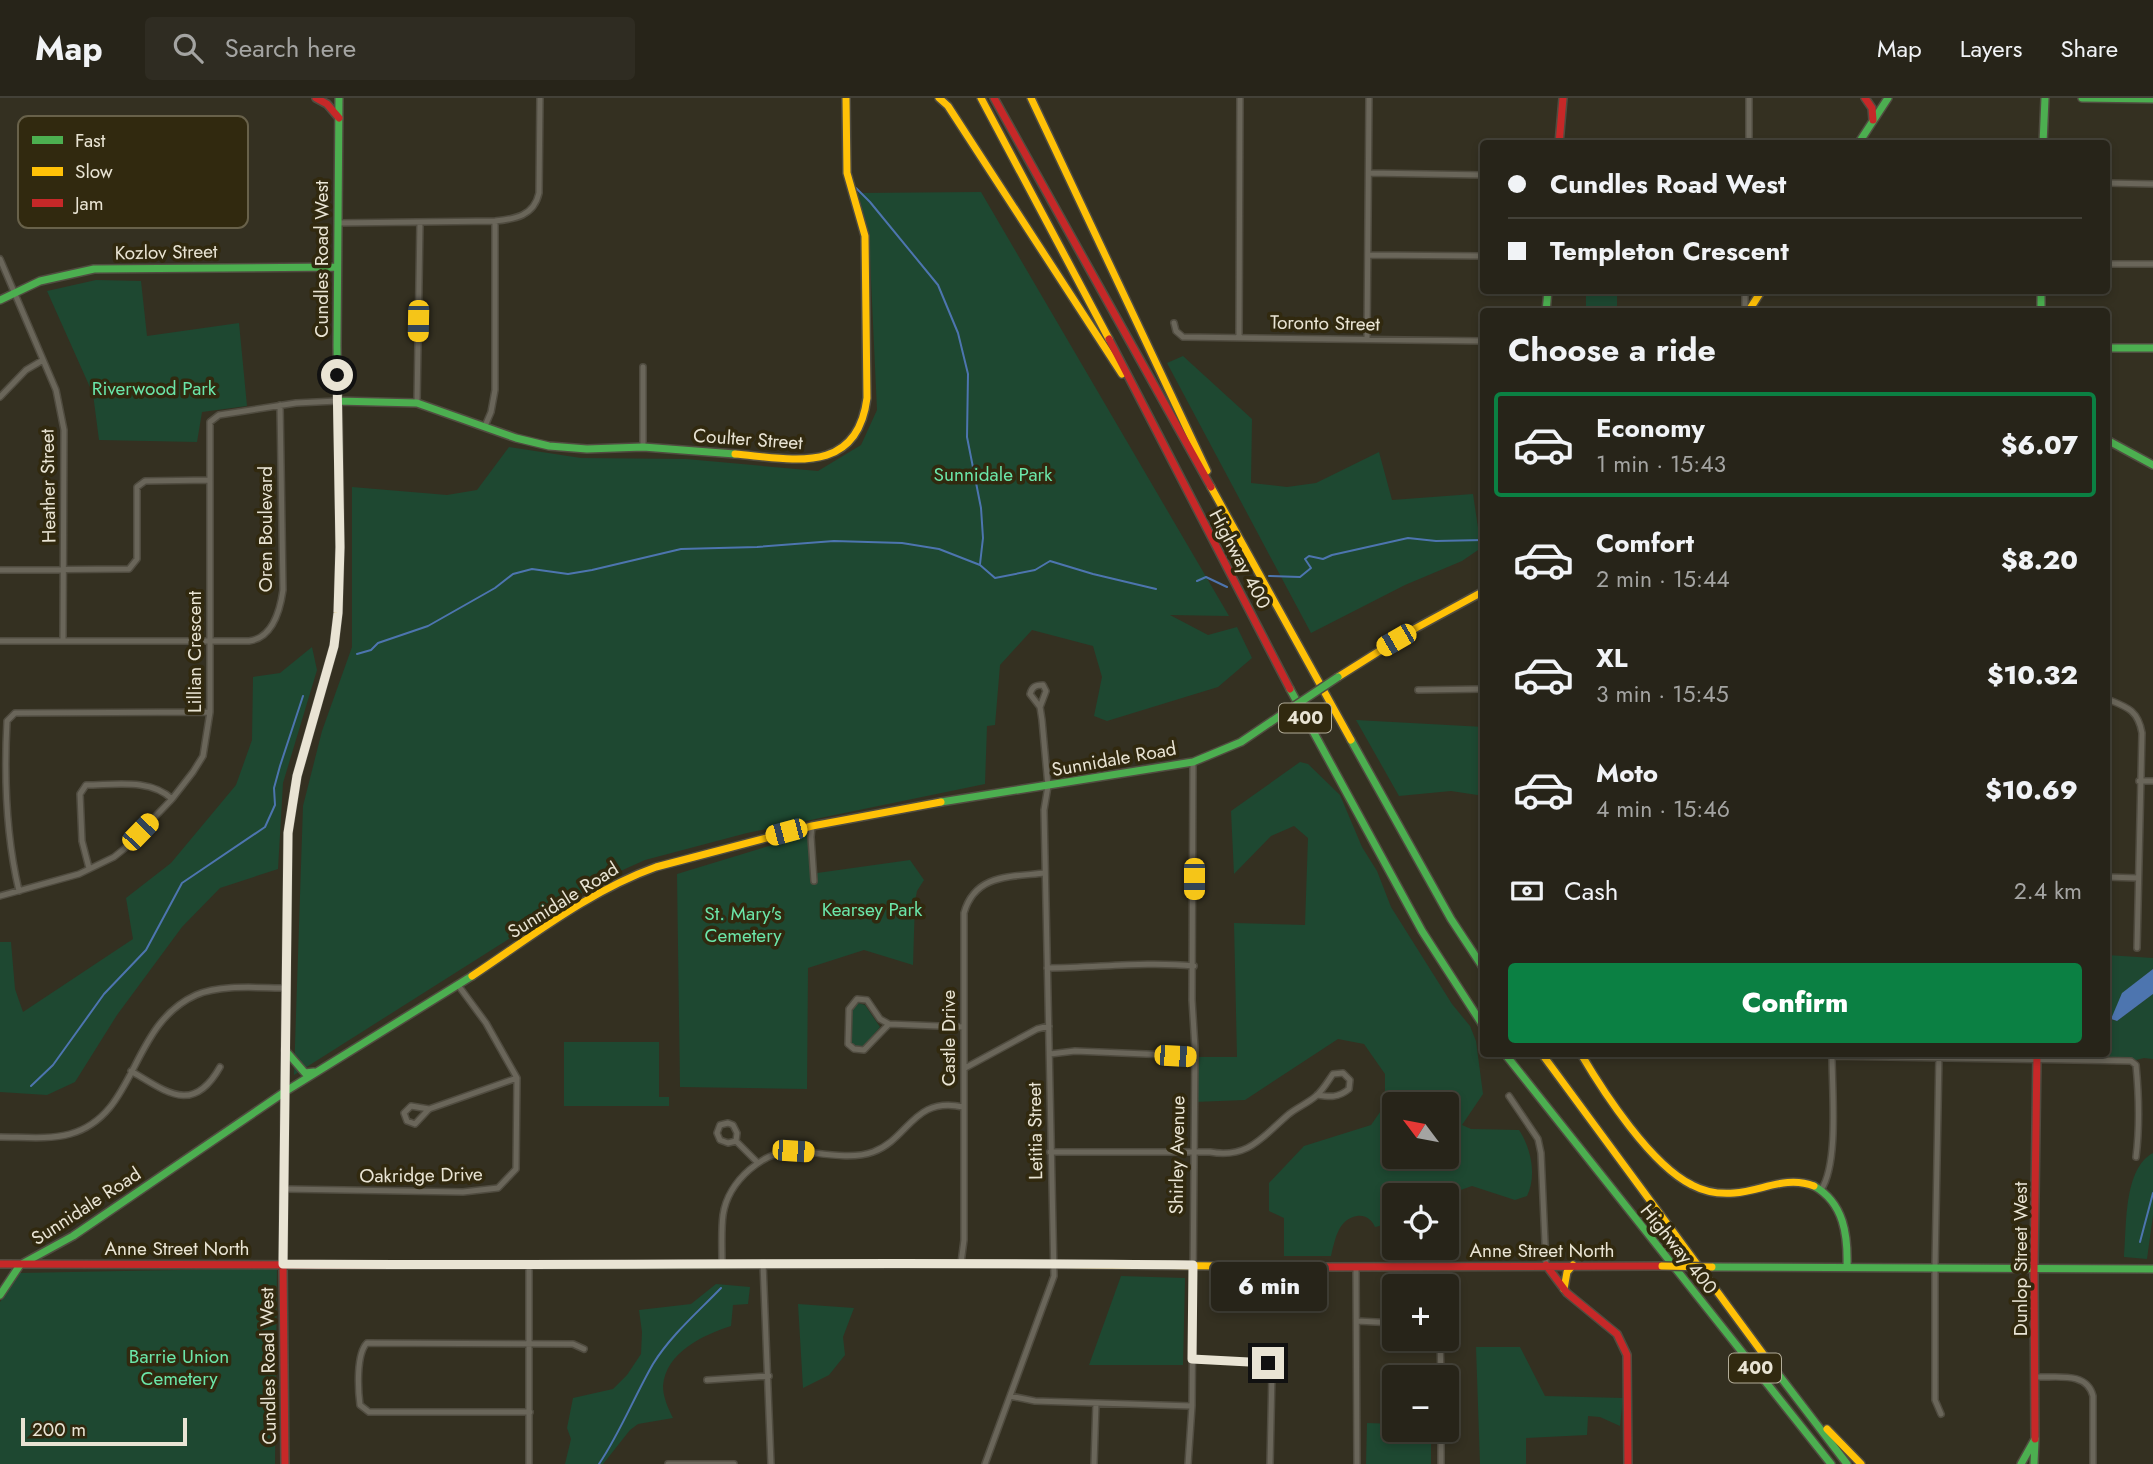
<!DOCTYPE html>
<meta charset="utf-8">
<style>
body{margin:0;font-family:Jost,sans-serif;background:#2f2c22;color:#f1f3f6;height:100vh;display:flex;flex-direction:column;font-size:26px;white-space:nowrap}
*{box-sizing:border-box;margin:0}
p{font-size:23px;color:#a4a4a2}
.icon{flex:none;width:38px;height:38px;fill:none;stroke:currentColor;stroke-width:2;stroke-linecap:round;stroke-linejoin:round}
.map{position:relative;flex:1;overflow:hidden}
.panel{position:absolute;left:1480px;top:210px;width:630px;height:749px;display:flex;flex-direction:column;background:#272419;border-radius:7px;box-shadow:0 4px 10px #0003,0 0 0 2px #434138}
.panel>*{flex:none}
.banner{position:absolute;left:1480px;top:42px;width:630px;height:154px;border-radius:7px;box-shadow:0 4px 10px #0003,0 0 0 2px #434138;display:grid;align-content:center;height:154px;padding:0 28px;background:#272419}
.needle{width:46px;rotate:302deg}
.fabs{position:absolute;left:1382px;top:994px;display:grid;gap:14px}
.fabs a{display:grid;place-items:center;width:77px;height:77px;border-radius:7px;background:#272419;box-shadow:0 4px 10px #0003,0 0 0 2px #434138;font-size:35px}
.scale{position:absolute;left:21px;bottom:18px;width:166px;box-sizing:border-box;padding-left:7px;border:4px solid #e9e4d4;border-top:0;font-size:19px;line-height:24px;white-space:nowrap;color:#e9e4d4;-webkit-text-stroke:5px #31290f;paint-order:stroke}
.end{position:absolute;width:32px;height:32px;margin:-16px;border:9px solid #e9e4d4;background:#111;box-shadow:0 0 0 4px #111}
.from{border-radius:50%}
.bubble{position:absolute;height:49px;border-radius:7px;background:#272419;box-shadow:0 4px 10px #0003,0 0 0 2px #434138;font-size:23px;font-weight:800;line-height:49px;text-align:center}
.car{position:absolute;width:21px;height:42px;margin:-21px -10px;border-radius:9px;box-shadow:0 0 5px 2px #0007;background:linear-gradient(#f5c518 24%,#345 0 40%,#f5c518 0 76%,#345 0 86%,#f5c518 0)}
.banner b{display:flex;align-items:center;gap:24px;height:66px;font-size:26px}
.banner b+b{border-top:2px solid #434138}
.banner i{width:18px;height:18px;background:#f1f3f6}
ul{padding:0;list-style:none}
li{display:flex;align-items:center;gap:21px;height:105px;margin:0 14px 10px;padding:0 14px;border:4px solid transparent;border-radius:7px}
li div{flex:1}
li b{display:block;font-size:26px}
li em{font-style:normal;font-weight:800}
li.selected{border-color:#0b8043}
li>.icon{width:63px;height:63px;stroke-width:1.5}
h2{padding:0 28px;font-size:32px;line-height:84px}
.pay{display:flex;align-items:center;gap:18px;height:77px;padding:0 28px;font-size:26px}
.pay p{margin-inline-start:auto}
.cta{display:flex;gap:14px;margin-top:auto;padding:14px 28px}
.cta a{flex:1;height:80px;border-radius:7px;background:#0b8043;color:#fff;font-size:28px;font-weight:800;line-height:80px;text-align:center}
header{display:flex;align-items:center;gap:42px;box-sizing:border-box;height:98px;padding:0 35px;background:#272419;border-bottom:2px solid #434138}
header strong{font-size:33px}
nav{display:flex;gap:38px;margin-inline-start:auto;font-size:24px}
.search{width:490px;height:63px;background:#2f2c22;display:flex;align-items:center;gap:18px;box-sizing:border-box;padding:0 24px;border-radius:7px;color:#a4a4a2;font-size:26px}
.map>svg:first-child{display:block}
.green{fill:#1e4831;fill-rule:evenodd}
.water{fill:#4d75af}
.lines{fill:none;stroke-linecap:round;stroke-linejoin:round}
.stream{stroke:#4d75af;stroke-width:2}
.street-casing{stroke:#504c40;stroke-width:8}
.fast-casing{stroke:#504c40;stroke-width:10}
.slow-casing{stroke:#504c40;stroke-width:10}
.jam-casing{stroke:#504c40;stroke-width:10}
.street{stroke:#6a665a;stroke-width:5}
.fast{stroke:#4caf50;stroke-width:7}
.slow{stroke:#ffc107;stroke-width:7}
.jam{stroke:#c62828;stroke-width:7}
.fast-bridge-casing{stroke:#504c40;stroke-width:10;stroke-linecap:butt}
.slow-bridge-casing{stroke:#504c40;stroke-width:10;stroke-linecap:butt}
.fast-bridge{stroke:#4caf50;stroke-width:7}
.slow-bridge{stroke:#ffc107;stroke-width:7}
.route{stroke:#e9e4d4;stroke-width:9}
.labels{text-anchor:middle;dominant-baseline:central;stroke-width:7;stroke-linejoin:round;paint-order:stroke}
.shield{fill:#31290f;stroke:#b2ac99;stroke-width:2}
.shield-label{font-size:18px;font-weight:bold;fill:#e9e4d4}
.street-label{font-size:19px;fill:#e9e4d4;stroke:#31290f}
.park-label{font-size:19px;fill:#6be6a9;stroke:#31290f}
.key{fill:#31290f;stroke:#68614a;stroke-width:2}
.key-label{font-size:19px;fill:#e9e4d4}
</style>
<header>
<strong>Map</strong>
<div class="search"><svg class="icon" aria-label="search" viewBox="0 0 24 24"><circle cx="10" cy="10" r="6"/><path d="M15 15l6 6"/></svg>Search here</div>
<nav><a>Map</a><a>Layers</a><a>Share</a></nav>
</header>
<div class="map">
<svg width="2153" height="1366" viewBox="0 0 2153 1366">
<rect width="100%" height="100%" fill="#343021"/>
<!-- green -->
<path class="green" d="M981,94L1229,518L1170,517L1208,537L1237,529L1252,560L1218,589L1107,623L1094,618L1102,579L1093,548L1032,532L1000,567L995,627L987,628L985,686L747,735L645,762L596,784L594,787L294,977L303,708L322,633L352,549V389L447,397L477,392L509,349L581,360L686,361L818,373L861,347L877,312L869,138L858,95Z
M96,182L141,183L147,238L239,225L247,308L202,314L197,344L99,342L93,296L47,193Z
M1584,193H1617V213H1586V196Z
M1183,258L1252,321L1251,385L1287,389L1316,385L1379,354L1392,402L1473,396L1481,450L1462,463L1405,487L1311,535L1167,265Z
M312,549L317,572L283,685L278,771L220,790L182,829L117,917L75,984L47,997L0,994V844H11L15,891L23,914L133,841L126,800L171,765L236,687L252,642L253,579L280,575Z
M1356,622L1484,629V698L1451,693L1399,698Z
M1300,664L1308,666L1340,697L1362,749L1377,773L1391,809L1452,906L1470,928L1476,943L1483,996L1462,1027L1471,1031L1519,1032C1531,1050 1537,1078 1527,1098L1515,1102L1472,1088L1446,1097L1420,1095L1395,1097V1103C1386,1111 1390,1127 1375,1129C1371,1121 1366,1117 1357,1118C1338,1121 1335,1142 1331,1158H1284V1120L1269,1113V1085L1304,1048L1371,1027L1385,1007V976L1364,946L1338,941L1245,1002L1194,1004V959H1237L1234,825L1305,827L1308,740L1294,728L1271,738L1234,776L1231,713ZM1395,1006H1447V1059H1395Z
M811,735L810,776L910,762L924,782L917,793L915,803L913,867L864,852L808,870L807,991L680,989L677,776Z
M2107,857L2153,860V871L2123,895L2112,922L2117,923L2153,896V961L2144,960L2128,964L2112,959L2086,958V956H2107Z
M858,905L865,907L880,929L864,948L856,949L852,945L851,911Z
M564,944H659V999H669V1008H564Z
M2153,1055V1117L2147,1161L2124,1159C2127,1129 2123,1071 2153,1055Z
M277,1170L275,1366H0V1204L20,1175Z
M1121,1178L1185,1180L1183,1267H1089Z
M716,1186L750,1189L748,1206L733,1207L731,1228C703,1237 666,1254 663,1288C663,1299 668,1310 673,1320L638,1326L630,1332L603,1366H565L571,1341L567,1330L573,1300L613,1291L627,1277L641,1256L642,1234L639,1212L691,1206Z
M798,1206L854,1210L843,1239L845,1257L829,1277L803,1290Z
M1476,1249H1520L1545,1298L1623,1300L1620,1328L1600,1319L1588,1318L1587,1337L1526,1340V1366H1480Z
M1367,1325L1395,1326V1332H1431V1366H1366Z"/>
<!-- water -->
<path class="water" d="M2153,871V896L2117,923L2111,921L2122,895Z"/>
<g class="lines">
<!-- stream -->
<path class="stream" d="M856,90L870,104L938,187L958,235L968,276L967,339L981,410L983,440L980,466
M1269,478L1300,479L1311,470L1305,461L1309,458L1323,461L1332,457L1408,440L1436,443L1484,442
M1197,483L1206,479L1227,489
M357,556L371,552L378,545L428,528L495,490L513,476L532,471L568,476L592,472L681,451L757,449L834,443L902,445L939,451L980,467L995,480L1035,472L1050,463L1093,476L1156,491
M31,988L53,967L104,896L146,852L182,785L265,729L275,707L274,690L280,668L303,598
M2140,1144L2153,1095
M599,1366C620,1335 634,1299 653,1266C671,1237 698,1214 721,1190"/>
<!-- street casing -->
<g class="street-casing">
<path id="street" d="M1749,46V0
M1369,75L1484,77
M2107,85L2153,86
M338,125L495,123C515,121 534,118 539,95L540,0
M1369,157L1484,158
M0,161L56,292L64,332L63,543
M2107,166H2153
M1745,192V214
M1174,225L1176,233L1183,239L1484,243
M1239,240L1240,0
M1367,241L1369,0
M0,299L26,272L43,262
M417,305L420,124
M485,328L491,314L495,292V123
M643,349V269
M0,472L129,471L137,461V389L145,383L210,382
M0,543H249C273,540 280,513 283,492L280,307
M1418,592L1484,591
M2107,601C2127,609 2138,612 2142,635L2137,850
M2139,683H2153
M812,728L811,739L814,783
M89,770L82,743L80,696L86,687C114,687 150,680 172,701
M2107,779L2138,780
M19,793C6,738 4,679 7,623L15,615L210,614
M0,798L79,776L114,759L124,751L172,701L193,674L203,658L210,614V324L219,317L296,305L337,303
M1047,870C1096,870 1145,863 1194,868
M889,926L864,952L854,951L848,946L849,911L857,901L867,902L880,921L889,926L964,929
M1050,956L1075,953L1193,958
M1939,956L1935,1169V1302L1941,1316
M1832,958L2131,963L2136,967C2139,998 2140,1027 2136,1059
M965,970L1037,931L1049,928
M131,973C167,994 193,1017 220,969
M1509,998L1538,1041L1541,1055L1546,1167
M429,1011L411,1008L404,1015L407,1023L415,1026L429,1011L517,980
M0,1039C23,1039 48,1042 70,1036C138,1017 129,927 196,897C222,886 259,890 287,890
M736,1043L737,1035L733,1027L728,1025L720,1027L717,1035L720,1042L728,1045L736,1043L758,1065
M1050,1054H1210C1249,1061 1263,1038 1289,1016C1298,1009 1308,1005 1316,998C1323,992 1328,983 1333,976L1343,975L1350,982L1349,991C1338,1000 1330,999 1317,997
M285,1091L463,1094L498,1090L516,1071L517,980L486,925L458,887
M1821,1092C1839,1065 1832,992 1832,958
M722,1165C722,1149 721,1132 723,1117C728,1083 764,1051 798,1053C821,1055 851,1062 873,1054C909,1041 913,998 963,1009
M763,1165L771,1366
M961,1165L964,1142V815C975,776 1010,779 1045,775
M529,1167V1366
M1356,1170L1357,1366
M1357,1223L1395,1225
M1440,1241L1441,1279
M1192,1261L1268,1265L1272,1274L1270,1366
M2036,1279C2056,1280 2087,1273 2093,1298V1366
M707,1282L769,1278
M1010,1298L1035,1303L1192,1308
M530,1314H369L360,1307C358,1292 356,1256 367,1245L573,1246L584,1251
M668,1366H734
M985,1366L1054,1178L1044,712L1048,688L1042,622L1040,609L1030,596C1032,589 1035,587 1043,587L1046,593L1040,609
M1094,1366L1096,1305
M1188,1366L1192,1308L1195,950L1192,902L1193,664
M1441,1366V1332"/>
</g>
<!-- fast casing -->
<g class="fast-casing">
<path id="fast" d="M2082,0L2153,1
M1858,46L1888,0
M2043,46L2045,0
M2041,192V214
M0,202L40,183L94,171L337,169
M1546,214L1548,192
M2107,250H2153
M337,303L417,305L516,340L549,348L587,351L643,349L735,356
M2107,342L2153,367
M339,372L337,248L339,0
M1290,591L1422,833L1484,929
M1351,642L1451,821L1484,871
M941,704L1193,664L1241,644L1284,615
M285,952L305,975L314,974
M1505,956L1831,1366
M1814,1088C1844,1105 1848,1137 1847,1169
M388,1167L1014,1166
M1712,1169L2153,1171
M0,1197L20,1167L73,1138L286,993L472,878
M1772,1268L1847,1366
M2021,1366L2035,1341
M2034,1366L2035,1342"/>
</g>
<!-- slow casing -->
<g class="slow-casing">
<path id="slow" d="M939,0L948,8L1122,276
M981,0L1109,241
M1031,0L1207,373
M1748,214L1762,192
M735,356C792,361 857,378 867,300L865,138L847,75L846,0
M1211,389L1351,642
M1338,579L1416,530L1484,493
M472,878C531,839 589,793 656,769L812,728L941,704
M1542,956L1772,1268
M1581,956C1604,995 1651,1067 1692,1087C1705,1094 1721,1096 1734,1095C1762,1093 1786,1077 1814,1088
M285,978L288,735L297,678L334,548L338,515L340,449L339,372
M1014,1166L1314,1169
M1564,1191L1567,1174L1573,1167
M1827,1331L1861,1366"/>
</g>
<!-- jam casing -->
<g class="jam-casing">
<path id="jam" d="M316,0L327,6L339,20
M994,0L1211,389
M1865,0L1872,10L1873,22
M1559,46L1563,0
M1109,241L1290,591
M0,1166L388,1167
M1546,1167L1567,1195L1617,1236L1627,1257L1628,1366
M1314,1169L1662,1168
M2035,1341L2034,1171L2037,956
M285,1366L283,1165L285,978"/>
</g>
<!-- street -->
<use href="#street" class="street"/>
<!-- fast -->
<use href="#fast" class="fast"/>
<!-- slow -->
<use href="#slow" class="slow"/>
<!-- jam -->
<use href="#jam" class="jam"/>
<!-- fast-bridge casing -->
<g class="fast-bridge-casing">
<path id="fast-bridge" d="M1284,615L1338,579"/>
</g>
<!-- slow-bridge casing -->
<g class="slow-bridge-casing">
<path id="slow-bridge" d="M1662,1168L1712,1169"/>
</g>
<!-- fast-bridge -->
<use href="#fast-bridge" class="fast-bridge"/>
<!-- slow-bridge -->
<use href="#slow-bridge" class="slow-bridge"/>
</g>
<g class="lines">
<!-- route -->
<path class="route" d="M337,277L340,449L338,515L334,548L297,678L288,735L283,1166C586,1168 890,1163 1193,1167L1192,1261L1268,1265"/>
</g>
<g class="labels">
<!-- shield labels -->
<g class="shield">
<rect x="1279" y="605.5" width="52" height="29" rx="5"/>
<rect x="1729" y="1255.5" width="52" height="29" rx="5"/>
</g>
<g class="shield-label">
<text x="1305" y="620">400</text>
<text x="1755" y="1270">400</text>
</g>
<!-- street labels -->
<g class="street-label">
<text transform="translate(166 154) rotate(-1)">Kozlov Street</text>
<text transform="translate(321 161) rotate(-90)">Cundles Road West</text>
<text transform="translate(1325 225) rotate(1)">Toronto Street</text>
<text transform="translate(748 341) rotate(4)">Coulter Street</text>
<text transform="translate(48 388) rotate(-91)">Heather Street</text>
<text transform="translate(265 431) rotate(-90)">Oren Boulevard</text>
<text transform="translate(1240 461) rotate(62)">Highway 400</text>
<text transform="translate(194 554) rotate(-90)">Lillian Crescent</text>
<text transform="translate(1114 661) rotate(-10)">Sunnidale Road</text>
<text transform="translate(563 802) rotate(-32)">Sunnidale Road</text>
<text transform="translate(948 940) rotate(-90)">Castle Drive</text>
<text transform="translate(1035 1033) rotate(-91)">Letitia Street</text>
<text transform="translate(1177 1057) rotate(-89)">Shirley Avenue</text>
<text transform="translate(421 1077) rotate(-1)">Oakridge Drive</text>
<text transform="translate(86 1108) rotate(-33)">Sunnidale Road</text>
<text x="177" y="1150">Anne Street North</text>
<text transform="translate(1679 1151) rotate(51)">Highway 400</text>
<text x="1542" y="1152">Anne Street North</text>
<text transform="translate(2020 1161) rotate(-90)">Dunlop Street West</text>
<text transform="translate(268 1268) rotate(-91)">Cundles Road West</text>
</g>
<!-- park labels -->
<g class="park-label">
<text x="154" y="290">Riverwood Park</text>
<text x="993" y="376">Sunnidale Park</text>
<text x="872" y="811">Kearsey Park</text>
<text x="743" y="815">St. Mary's<tspan x="743" dy="22">Cemetery</tspan></text>
<text x="179" y="1258">Barrie Union<tspan x="179" dy="22">Cemetery</tspan></text>
</g>
</g>
<!-- legend -->
<rect x="18" y="18" width="230" height="112" rx="10" class="key"/>
<rect x="32" y="38" width="31" height="8" fill="#4caf50"/>
<rect x="32" y="69" width="31" height="9" fill="#ffc107"/>
<rect x="32" y="101" width="31" height="8" fill="#c62828"/>
<g class="key-label">
<text x="75" y="49">Fast</text>
<text x="75" y="80">Slow</text>
<text x="75" y="112">Jam</text>
</g>
</svg>
<div class="fabs">
<a><svg class="needle" viewBox="-14 -14 28 28"><path d="M0-13l5 13h-10z" fill="#e53935"/><path d="M0 13l5-13h-10z" fill="#a4a4a2"/></svg></a>
<a><svg class="icon" aria-label="locate" viewBox="0 0 24 24"><circle cx="12" cy="12" r="6"/><path d="M12 2v4M12 18v4M2 12h4M18 12h4"/></svg></a>
<a>+</a>
<a>−</a>
</div>
<div class="scale">200 m</div>
<i class="end from" style="left:337px;top:277px"></i>
<i class="end" style="left:1268px;top:1265px"></i>
<div class="bubble" style="left:1211px;top:1164px;width:116px">6 min</div>
<i class="car" style="left:418px;top:223px;rotate:181deg"></i>
<i class="car" style="left:1396px;top:542px;rotate:240deg"></i>
<i class="car" style="left:140px;top:734px;rotate:44deg"></i>
<i class="car" style="left:786px;top:734px;rotate:255deg"></i>
<i class="car" style="left:1194px;top:781px;rotate:180deg"></i>
<i class="car" style="left:1175px;top:958px;rotate:93deg"></i>
<i class="car" style="left:793px;top:1053px;rotate:94deg"></i>
<div class="banner">
<b><i class="from"></i>Cundles Road West</b>
<b><i></i>Templeton Crescent</b>
</div>
<section class="panel">
<h2>Choose a ride</h2>
<ul>
<li class="selected"><svg class="icon" aria-label="car" viewBox="0 0 24 24"><path d="M5 17H2v-5l4-1 3-4h7l3 4 3 1v5h-3M9 17h6M6 11h13"/><circle cx="7" cy="17" r="2"/><circle cx="17" cy="17" r="2"/></svg><div><b>Economy</b><p>1 min · 15:43</p></div><em>$6.07</em></li>
<li><svg class="icon" aria-label="car" viewBox="0 0 24 24"><path d="M5 17H2v-5l4-1 3-4h7l3 4 3 1v5h-3M9 17h6M6 11h13"/><circle cx="7" cy="17" r="2"/><circle cx="17" cy="17" r="2"/></svg><div><b>Comfort</b><p>2 min · 15:44</p></div><em>$8.20</em></li>
<li><svg class="icon" aria-label="car" viewBox="0 0 24 24"><path d="M5 17H2v-5l4-1 3-4h7l3 4 3 1v5h-3M9 17h6M6 11h13"/><circle cx="7" cy="17" r="2"/><circle cx="17" cy="17" r="2"/></svg><div><b>XL</b><p>3 min · 15:45</p></div><em>$10.32</em></li>
<li><svg class="icon" aria-label="car" viewBox="0 0 24 24"><path d="M5 17H2v-5l4-1 3-4h7l3 4 3 1v5h-3M9 17h6M6 11h13"/><circle cx="7" cy="17" r="2"/><circle cx="17" cy="17" r="2"/></svg><div><b>Moto</b><p>4 min · 15:46</p></div><em>$10.69</em></li>
</ul>
<div class="pay"><svg class="icon" aria-label="cash" viewBox="0 0 24 24"><path d="M3 7h18v10H3z"/><circle cx="12" cy="12" r="2"/></svg>Cash<p>2.4 km</p></div>
<div class="cta"><a>Confirm</a></div>
</section>
</div>
